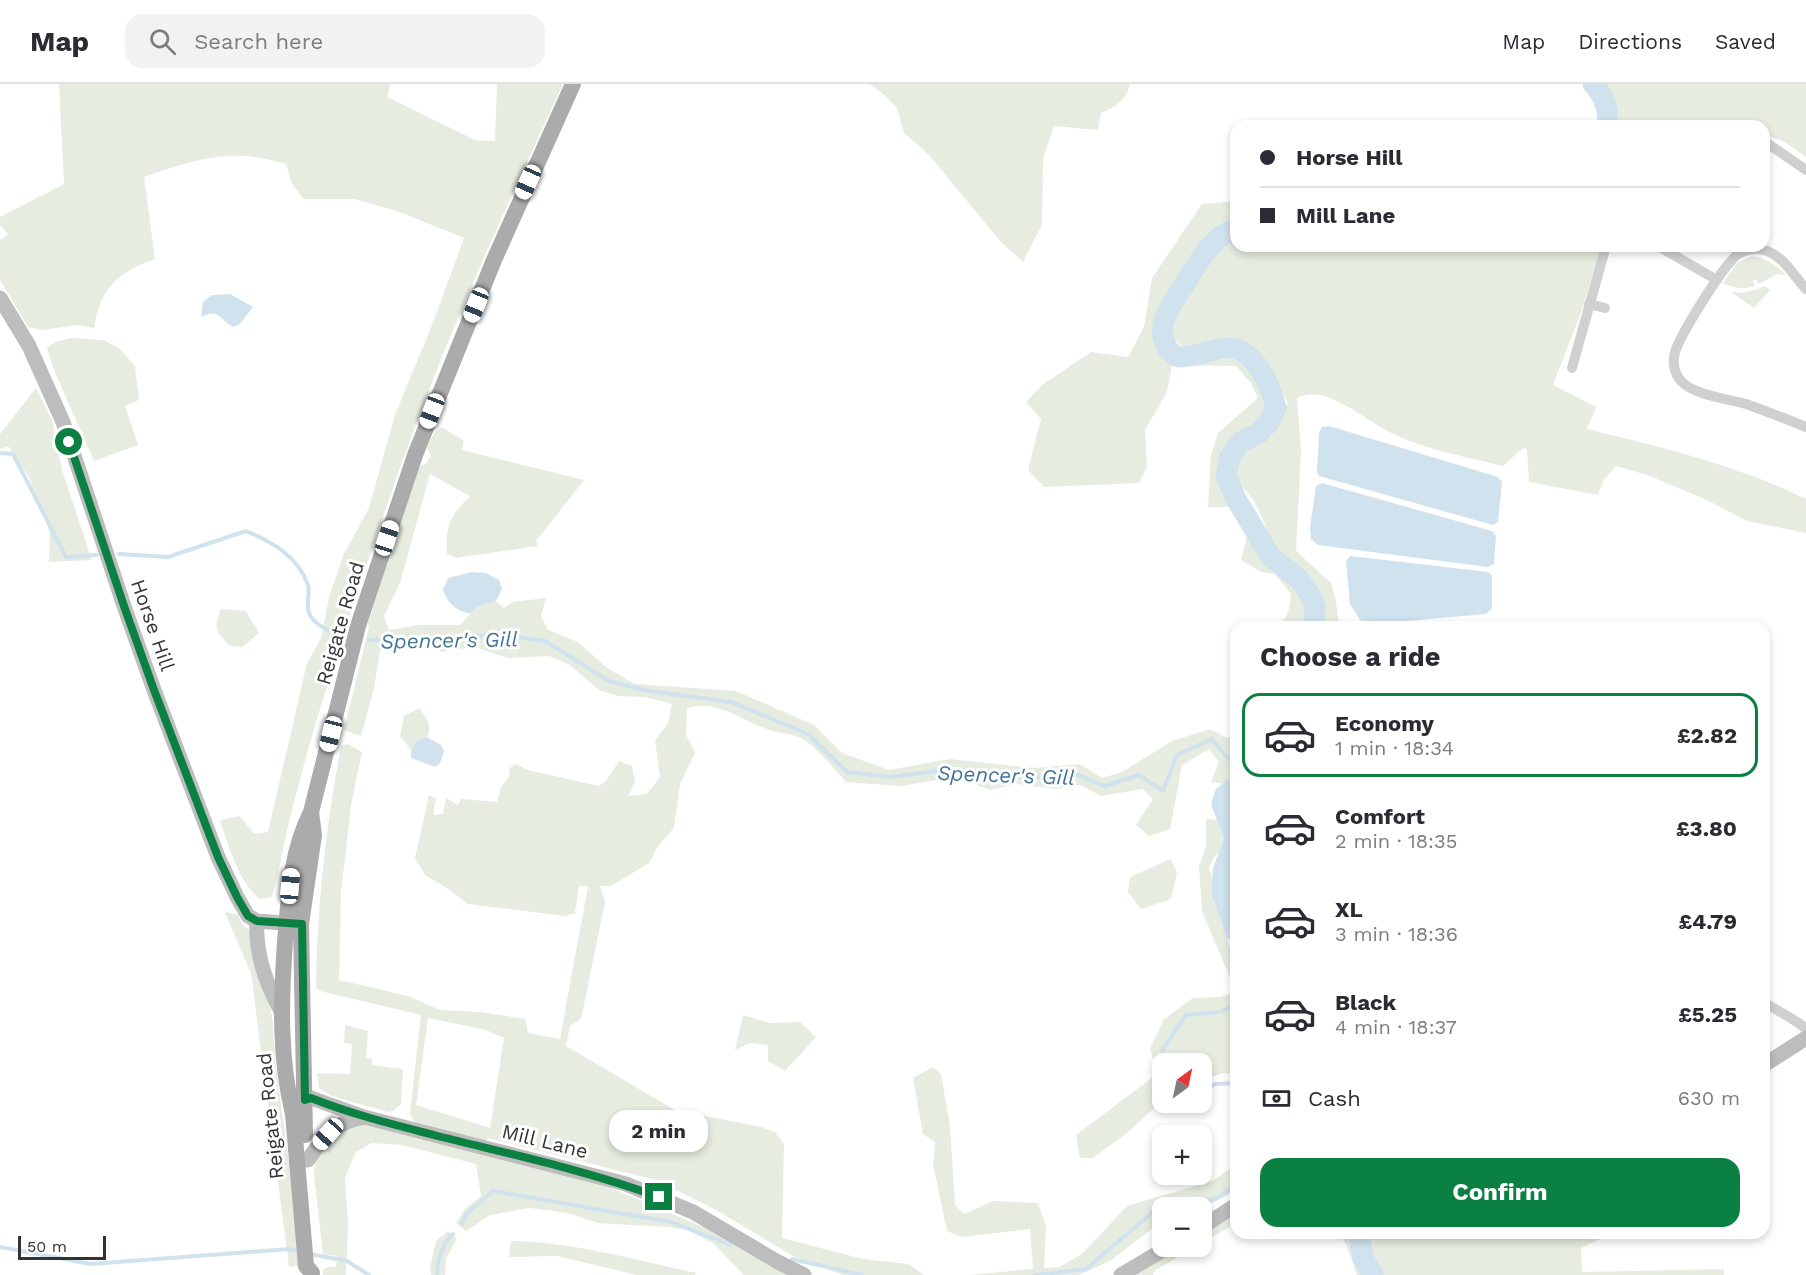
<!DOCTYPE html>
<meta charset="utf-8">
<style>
body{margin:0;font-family:"Work Sans",sans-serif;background:#f2f2f3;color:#2b2b33;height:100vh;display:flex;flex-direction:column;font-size:22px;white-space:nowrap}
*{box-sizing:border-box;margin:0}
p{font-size:20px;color:#7c7c81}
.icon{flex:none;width:33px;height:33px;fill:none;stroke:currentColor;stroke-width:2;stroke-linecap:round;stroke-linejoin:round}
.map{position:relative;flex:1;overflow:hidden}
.sheet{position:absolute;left:1230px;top:537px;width:540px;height:618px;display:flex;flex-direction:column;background:#fff;border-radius:18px;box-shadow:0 3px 9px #0003}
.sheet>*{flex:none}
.top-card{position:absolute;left:1230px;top:36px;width:540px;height:132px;border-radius:18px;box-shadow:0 3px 9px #0003;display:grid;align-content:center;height:132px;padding:0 30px;background:#fff}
.needle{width:39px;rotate:33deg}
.controls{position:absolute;left:1152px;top:969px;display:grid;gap:12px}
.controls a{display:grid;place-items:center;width:60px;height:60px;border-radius:12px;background:#fff;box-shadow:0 3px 9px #0003;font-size:30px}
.scale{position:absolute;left:18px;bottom:15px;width:88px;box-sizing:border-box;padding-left:6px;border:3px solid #333;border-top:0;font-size:16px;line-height:21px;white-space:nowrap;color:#333;-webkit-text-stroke:4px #fff;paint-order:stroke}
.end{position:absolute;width:27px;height:27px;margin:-14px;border:8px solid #0b8043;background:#fff;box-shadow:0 0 0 3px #fff}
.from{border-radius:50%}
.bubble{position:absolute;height:42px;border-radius:18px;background:#fff;box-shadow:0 3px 9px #0003;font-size:20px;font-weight:700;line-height:42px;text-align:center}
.car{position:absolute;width:18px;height:36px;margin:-18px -9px;border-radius:8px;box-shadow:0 0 4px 2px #0007;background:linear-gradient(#fff 24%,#345 0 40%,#fff 0 76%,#345 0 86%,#fff 0)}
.top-card b{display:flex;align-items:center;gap:21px;height:57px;font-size:22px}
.top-card b+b{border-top:2px solid #e1e1e2}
.top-card i{width:15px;height:15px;background:#2b2b33}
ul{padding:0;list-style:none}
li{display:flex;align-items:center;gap:18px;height:84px;margin:0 12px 9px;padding:0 18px;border:3px solid transparent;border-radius:18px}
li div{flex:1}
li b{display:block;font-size:22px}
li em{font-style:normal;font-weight:700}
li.current{border-color:#0b8043}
li>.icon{width:54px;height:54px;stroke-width:1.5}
h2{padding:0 30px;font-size:27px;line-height:72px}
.pay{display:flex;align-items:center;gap:15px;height:66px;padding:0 30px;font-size:22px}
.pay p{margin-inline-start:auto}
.action{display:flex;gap:12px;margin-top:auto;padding:12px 30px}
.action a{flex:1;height:69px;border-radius:18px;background:#0b8043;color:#fff;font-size:24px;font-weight:700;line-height:69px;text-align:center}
header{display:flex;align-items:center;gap:36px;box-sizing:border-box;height:84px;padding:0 30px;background:#fff;border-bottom:2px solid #e1e1e2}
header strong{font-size:28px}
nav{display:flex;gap:33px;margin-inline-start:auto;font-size:21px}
.search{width:420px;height:54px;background:#f2f2f3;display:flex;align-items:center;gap:15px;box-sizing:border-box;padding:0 21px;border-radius:18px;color:#7c7c81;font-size:22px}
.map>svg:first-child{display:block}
.green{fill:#e6ecdf;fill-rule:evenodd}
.water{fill:#cfe2ee}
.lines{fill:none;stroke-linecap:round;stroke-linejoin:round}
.stream{stroke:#cfe2ee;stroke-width:4}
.river{stroke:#cfe2ee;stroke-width:21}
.street{stroke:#d0d0d0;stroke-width:10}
.secondary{stroke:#bdbdbd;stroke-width:15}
.primary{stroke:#ababab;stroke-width:16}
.route{stroke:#0b8043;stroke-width:8}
.labels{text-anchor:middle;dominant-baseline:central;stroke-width:6;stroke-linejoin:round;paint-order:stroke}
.street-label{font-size:20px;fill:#333;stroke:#fff}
.water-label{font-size:21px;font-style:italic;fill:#3f7597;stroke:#fff}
</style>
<header>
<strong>Map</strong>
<div class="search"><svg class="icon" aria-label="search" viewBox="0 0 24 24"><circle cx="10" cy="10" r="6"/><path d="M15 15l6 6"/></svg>Search here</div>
<nav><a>Map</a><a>Directions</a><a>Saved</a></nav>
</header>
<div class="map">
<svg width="1806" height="1191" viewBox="0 0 1806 1191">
<rect width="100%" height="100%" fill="#fff"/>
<!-- green -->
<path class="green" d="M59,0H391L387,13L475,56L495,57L497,0H563C525,82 487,164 452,248C410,350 373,459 339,564C321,620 304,677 290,734C283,761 280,787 272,813L259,815C238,795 229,764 220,736L240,732L254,750L268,748L307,579L321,554L329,513L344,470L369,424L395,331L434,236L464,154L397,127L354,115H304L292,100L286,80C229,63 198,75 144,93L155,175C117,189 101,203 94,244L78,241L42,246L28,243L0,196V156L8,150L0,141V133L64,100Z
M869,0H1130C1127,15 1115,24 1101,29L1098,46L1054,42L1043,74L1042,141L1023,178L1001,158L929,71L904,49L897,24L881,8Z
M1602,0H1806V73L1785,58L1764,51V42C1750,42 1730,39 1718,42H1613L1614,22Z
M1236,117V137L1224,140L1198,173L1161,231L1155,258L1170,278L1230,275L1243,278L1262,305L1268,325L1256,343L1236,354L1224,371L1221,397L1237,423H1208L1211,371L1218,349L1258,314L1251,299L1236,282L1172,281L1167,308L1145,346L1147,383L1139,399L1044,403L1028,386L1041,335L1026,318L1042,301L1091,268L1128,273L1144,243L1152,194L1202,120Z
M1236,152V162H1601L1582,226L1553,301L1596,323L1587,345C1661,363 1737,381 1806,415V449L1747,437L1705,415L1647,391L1616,382L1603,397L1598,411L1529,398L1527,365L1523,364L1503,382C1466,373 1417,364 1384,345C1362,333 1323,299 1297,314L1301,368L1296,467L1331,499L1336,517L1339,543H1322C1330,516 1315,498 1294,481C1290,477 1284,474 1280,469C1267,453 1262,427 1250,412C1241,399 1238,404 1232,386L1240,365C1264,353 1274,342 1288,319L1275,295L1246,261L1223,254L1206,261L1183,263L1172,253L1171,240L1182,215L1211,171L1232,153Z
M1752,172C1767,174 1775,181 1786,191L1777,190L1759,200L1756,196H1753L1755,202C1743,206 1734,204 1723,199L1737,179Z
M1765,202L1770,206L1754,224L1731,208C1744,210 1753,207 1765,202Z
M71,254L103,256L119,264L135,282L139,316L125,322L138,361L94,377L54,286L47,264L55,258Z
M36,304L52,336L62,386L92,476L49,478L50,449L29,393L8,362L0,365V350Z
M442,343L464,357L462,366L584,396L536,457L538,462L456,474L447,470C445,442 450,432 470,412L430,390L400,499L384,532L389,546L420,541H460L477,523L496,517L504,524L512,518L546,514L541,532L548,546L578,558L606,583L635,600L736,607L814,641L842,669L889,686L950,675L1035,684L1080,680L1102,694L1122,688L1172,657L1210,645L1227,654L1236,650V692L1226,700L1211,698L1219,678L1209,665L1182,681L1170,745L1149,752L1136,741L1153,715L1143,705L1101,712L1080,701L1056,705L1017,700L991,706L955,693L901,702L846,698C834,685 821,668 807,658C795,649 780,650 767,645C737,635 721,616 687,624L686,651L695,669L680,700L674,744L658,762L649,779L611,802H600L605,818L581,935L570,942L566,962L675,1026L761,1043L775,1048L784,1060L782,1154L863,1175L908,1180L924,1191H843L793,1172L718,1127L656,1096L488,1054L485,1057L415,1039L410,1030L421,931L320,907L316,903C317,821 326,742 341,662L348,660L362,668L351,721L341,808L339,896L408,912L440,926L481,928L525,935L528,949L560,955L588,802H579L575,829L566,832L468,820L450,806L425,791L415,774L429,711L436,714L433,731L443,730L446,714L458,721L461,715L497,718L501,703L509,693L510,684L515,680L528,686L599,702L606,697L619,677L632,682L635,698L628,712L647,710L660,693L655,656L668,640L672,620L645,613L618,612L599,606L570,581L549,572L508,574L474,563L441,568L428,564L380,567L374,604L361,652L344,646L369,543L368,539L418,382L426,380L431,372L427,364L434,349ZM428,934L486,946L504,954L490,1044L416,1021Z
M1247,453L1255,455L1267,478L1283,489L1299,504L1310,523L1308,541L1306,543H1274C1288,536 1290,525 1291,510L1275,490L1261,488L1241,476Z
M221,525L246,527L259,549L242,563L230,562C216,547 213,545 221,525Z
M419,624C426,634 433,641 427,653L417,656L411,666L400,652L404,632Z
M1206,735L1220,736L1226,763L1214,773L1209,784L1230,865L1236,877V990L1222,989L1202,997V980H1162V1017L1127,1049L1093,1074H1080L1076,1051L1157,990L1150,964L1164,935L1193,914L1220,913L1236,908L1202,827L1199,783L1206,762Z
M1236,767V836L1226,809L1229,782Z
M1171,775L1177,789L1171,815L1141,825L1128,808L1130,793Z
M227,828L238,831L242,840L250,847L270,920L273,941L276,983L297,1138L299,1182L289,1183L251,889L225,829Z
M743,931L770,939L800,938L816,953L785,987L768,977V961L750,959L735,966Z
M345,941L368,947L366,974L372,975V981L403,985L401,1020L394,1027L387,1028L332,1012L319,1004L317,989L350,990L352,960L344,959Z
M933,983L941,990L950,1042L955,1121L964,1130L993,1117L1038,1119L1046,1142L1044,1184L1060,1183L1082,1170L1127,1122L1212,1097L1236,1081V1107L1202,1124H1162V1138L1157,1141L1110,1177L1079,1191H968L1033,1185L1030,1145L961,1153L947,1147L933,1080L935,1058L923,1050L913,994Z
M358,1039L558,1089L616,1106L710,1146L749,1170L788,1191H744L713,1159L687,1146L668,1143L598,1139L568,1129L530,1124L490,1131L466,1147L456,1139L465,1125L481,1112L476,1080L402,1061L371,1059L355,1069L345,1094L348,1140L346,1191H323V1185L329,1183H336L337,1172L323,1170L314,1090L316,1074L332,1051Z
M1236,1124V1139L1202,1159V1147Z
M448,1147L457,1154L446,1175L445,1191H431L430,1183L436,1157Z
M1339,1149H1353L1367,1191H1357L1346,1160Z
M1367,1149H1636L1604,1153L1581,1164L1582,1188L1724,1185V1191H1379L1372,1179Z
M511,1157C573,1158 635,1176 696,1189L695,1191H637L557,1172L509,1173Z
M1177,1163H1196L1155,1186L1153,1191H1137L1136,1188Z"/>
<!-- water -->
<path class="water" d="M230,210L253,223L240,240L233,243C218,234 220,224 201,233L203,218L212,211Z
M1329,342L1498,393L1502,398L1498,438L1493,441L1319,392L1317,388L1319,349L1322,343Z
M1322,399L1492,447L1496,452L1494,480L1488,483L1318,461L1311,455L1310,443L1316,402Z
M1350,472L1488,488L1492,491V524L1486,530L1372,540L1360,536L1350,520L1346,477Z
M472,488L486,489L499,496L502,505L496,517L477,523L470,530C455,525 449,521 443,506L448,494Z
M427,653L441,661L444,667L440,679L435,683L411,674V666L417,656Z"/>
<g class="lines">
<!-- stream -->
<path class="stream" d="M0,369L13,370L66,473L97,471
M119,470L168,473L246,447C272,458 298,472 308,501C310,508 307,517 308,524C309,540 330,547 342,552
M369,556L502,551L545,557L609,597L643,606L731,618L808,650L847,688L889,693L954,685L1022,693L1079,691L1104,702L1139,691L1163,707L1177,671L1212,655L1228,675L1236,671
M1166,980L1162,966L1186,931L1220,928L1236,921
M1202,1005L1216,1000L1236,999
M1171,1124L1213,1116L1236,1102
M462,1140L466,1130L493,1107L671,1138L731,1161
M0,1163L91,1180L290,1165L300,1167
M310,1170L347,1177L369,1191
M792,1175L862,1191
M437,1191C438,1175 441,1161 453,1150
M1035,1191L1086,1185L1154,1127L1162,1125"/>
<!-- river -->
<path class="river" d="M1593,0C1604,12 1610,26 1607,42
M1236,145C1214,150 1200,176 1189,193C1177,214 1152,239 1167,263C1170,268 1175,273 1181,273C1192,274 1213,265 1226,264C1254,262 1270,301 1276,323L1270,337L1259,349L1241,358L1230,373L1226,391L1235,413L1270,472L1299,495L1311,512L1315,523L1314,543
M1236,703L1225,711L1222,720L1233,747L1235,757L1223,787L1222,809L1236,848
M1359,1149L1363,1174L1373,1191"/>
<!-- street -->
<path class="street" d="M1764,57L1806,86
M1658,162L1717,196
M1806,205C1794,192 1784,173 1767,167C1759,164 1748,165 1740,169C1725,177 1681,250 1675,268C1672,278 1674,290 1682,298C1695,311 1728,315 1746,320C1766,327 1786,335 1806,343
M1589,220L1605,224
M1572,284L1606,162
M1764,918C1778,928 1793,933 1806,945"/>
<!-- secondary -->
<path class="secondary" d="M0,214L29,262L63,338L125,525L154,606L218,773L237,813L248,832L257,837L296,840
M257,837C255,868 266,900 281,927
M1764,981L1806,954
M296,1024L298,1020L311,1014L364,1033L626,1100L693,1128L778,1178L804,1191
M308,1076C324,1052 334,1038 364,1033
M1202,1143L1236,1121
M1121,1191L1170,1162"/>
<!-- primary -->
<path class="primary" d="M305,1051L301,840L314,751L311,728
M312,1189L306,1182L293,1030C279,974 281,915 285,858C289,812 290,770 311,728L358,542L415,371L494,176L573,0"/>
</g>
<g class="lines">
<!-- route -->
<path class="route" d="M69,358L125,525L154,606L218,773L237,813L248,832L257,837L302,840L305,1016L311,1014C351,1030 392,1040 434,1051C509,1070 586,1086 659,1113"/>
</g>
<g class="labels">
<!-- street labels -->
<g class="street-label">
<text transform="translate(340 539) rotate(-74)">Reigate Road</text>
<text transform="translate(153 541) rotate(71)">Horse Hill</text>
<text transform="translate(270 1032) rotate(-96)">Reigate Road</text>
<text transform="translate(545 1057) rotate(14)">Mill Lane</text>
</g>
<!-- water labels -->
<g class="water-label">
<text transform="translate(449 556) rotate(-1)">Spencer's Gill</text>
<text transform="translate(1006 691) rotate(2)">Spencer's Gill</text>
</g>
</g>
</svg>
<div class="controls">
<a><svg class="needle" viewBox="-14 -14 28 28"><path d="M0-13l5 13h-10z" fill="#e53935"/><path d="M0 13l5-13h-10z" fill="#7c7c81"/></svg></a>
<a>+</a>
<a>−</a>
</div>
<div class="scale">50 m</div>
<i class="end from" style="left:69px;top:358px"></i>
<i class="end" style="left:659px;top:1113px"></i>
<div class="bubble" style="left:609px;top:1026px;width:99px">2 min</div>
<i class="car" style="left:528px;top:98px;rotate:204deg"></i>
<i class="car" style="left:476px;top:221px;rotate:202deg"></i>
<i class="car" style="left:432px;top:327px;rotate:201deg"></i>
<i class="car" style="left:387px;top:454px;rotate:18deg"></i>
<i class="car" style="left:331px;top:650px;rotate:194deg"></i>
<i class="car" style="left:290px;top:802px;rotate:5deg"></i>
<i class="car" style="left:328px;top:1050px;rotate:222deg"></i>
<div class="top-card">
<b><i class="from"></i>Horse Hill</b>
<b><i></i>Mill Lane</b>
</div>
<section class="sheet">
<h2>Choose a ride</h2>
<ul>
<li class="current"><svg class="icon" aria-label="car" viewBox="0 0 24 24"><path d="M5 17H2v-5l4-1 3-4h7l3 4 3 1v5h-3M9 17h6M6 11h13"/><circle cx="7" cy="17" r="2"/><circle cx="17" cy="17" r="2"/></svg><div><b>Economy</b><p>1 min · 18:34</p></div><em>£2.82</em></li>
<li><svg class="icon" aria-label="car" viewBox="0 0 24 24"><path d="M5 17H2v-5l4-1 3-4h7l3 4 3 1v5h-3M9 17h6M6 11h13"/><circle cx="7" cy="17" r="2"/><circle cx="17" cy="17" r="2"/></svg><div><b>Comfort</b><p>2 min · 18:35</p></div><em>£3.80</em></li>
<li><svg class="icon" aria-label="car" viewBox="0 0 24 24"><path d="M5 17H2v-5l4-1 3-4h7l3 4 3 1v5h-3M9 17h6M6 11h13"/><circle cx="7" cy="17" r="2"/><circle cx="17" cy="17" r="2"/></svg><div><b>XL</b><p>3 min · 18:36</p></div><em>£4.79</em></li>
<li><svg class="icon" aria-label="car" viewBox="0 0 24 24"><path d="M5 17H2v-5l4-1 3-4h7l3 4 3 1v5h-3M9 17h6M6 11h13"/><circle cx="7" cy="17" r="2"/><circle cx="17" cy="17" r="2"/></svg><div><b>Black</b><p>4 min · 18:37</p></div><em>£5.25</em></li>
</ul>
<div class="pay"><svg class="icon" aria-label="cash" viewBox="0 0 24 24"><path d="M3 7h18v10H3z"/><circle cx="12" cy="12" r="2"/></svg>Cash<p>630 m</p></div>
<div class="action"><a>Confirm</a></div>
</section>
</div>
